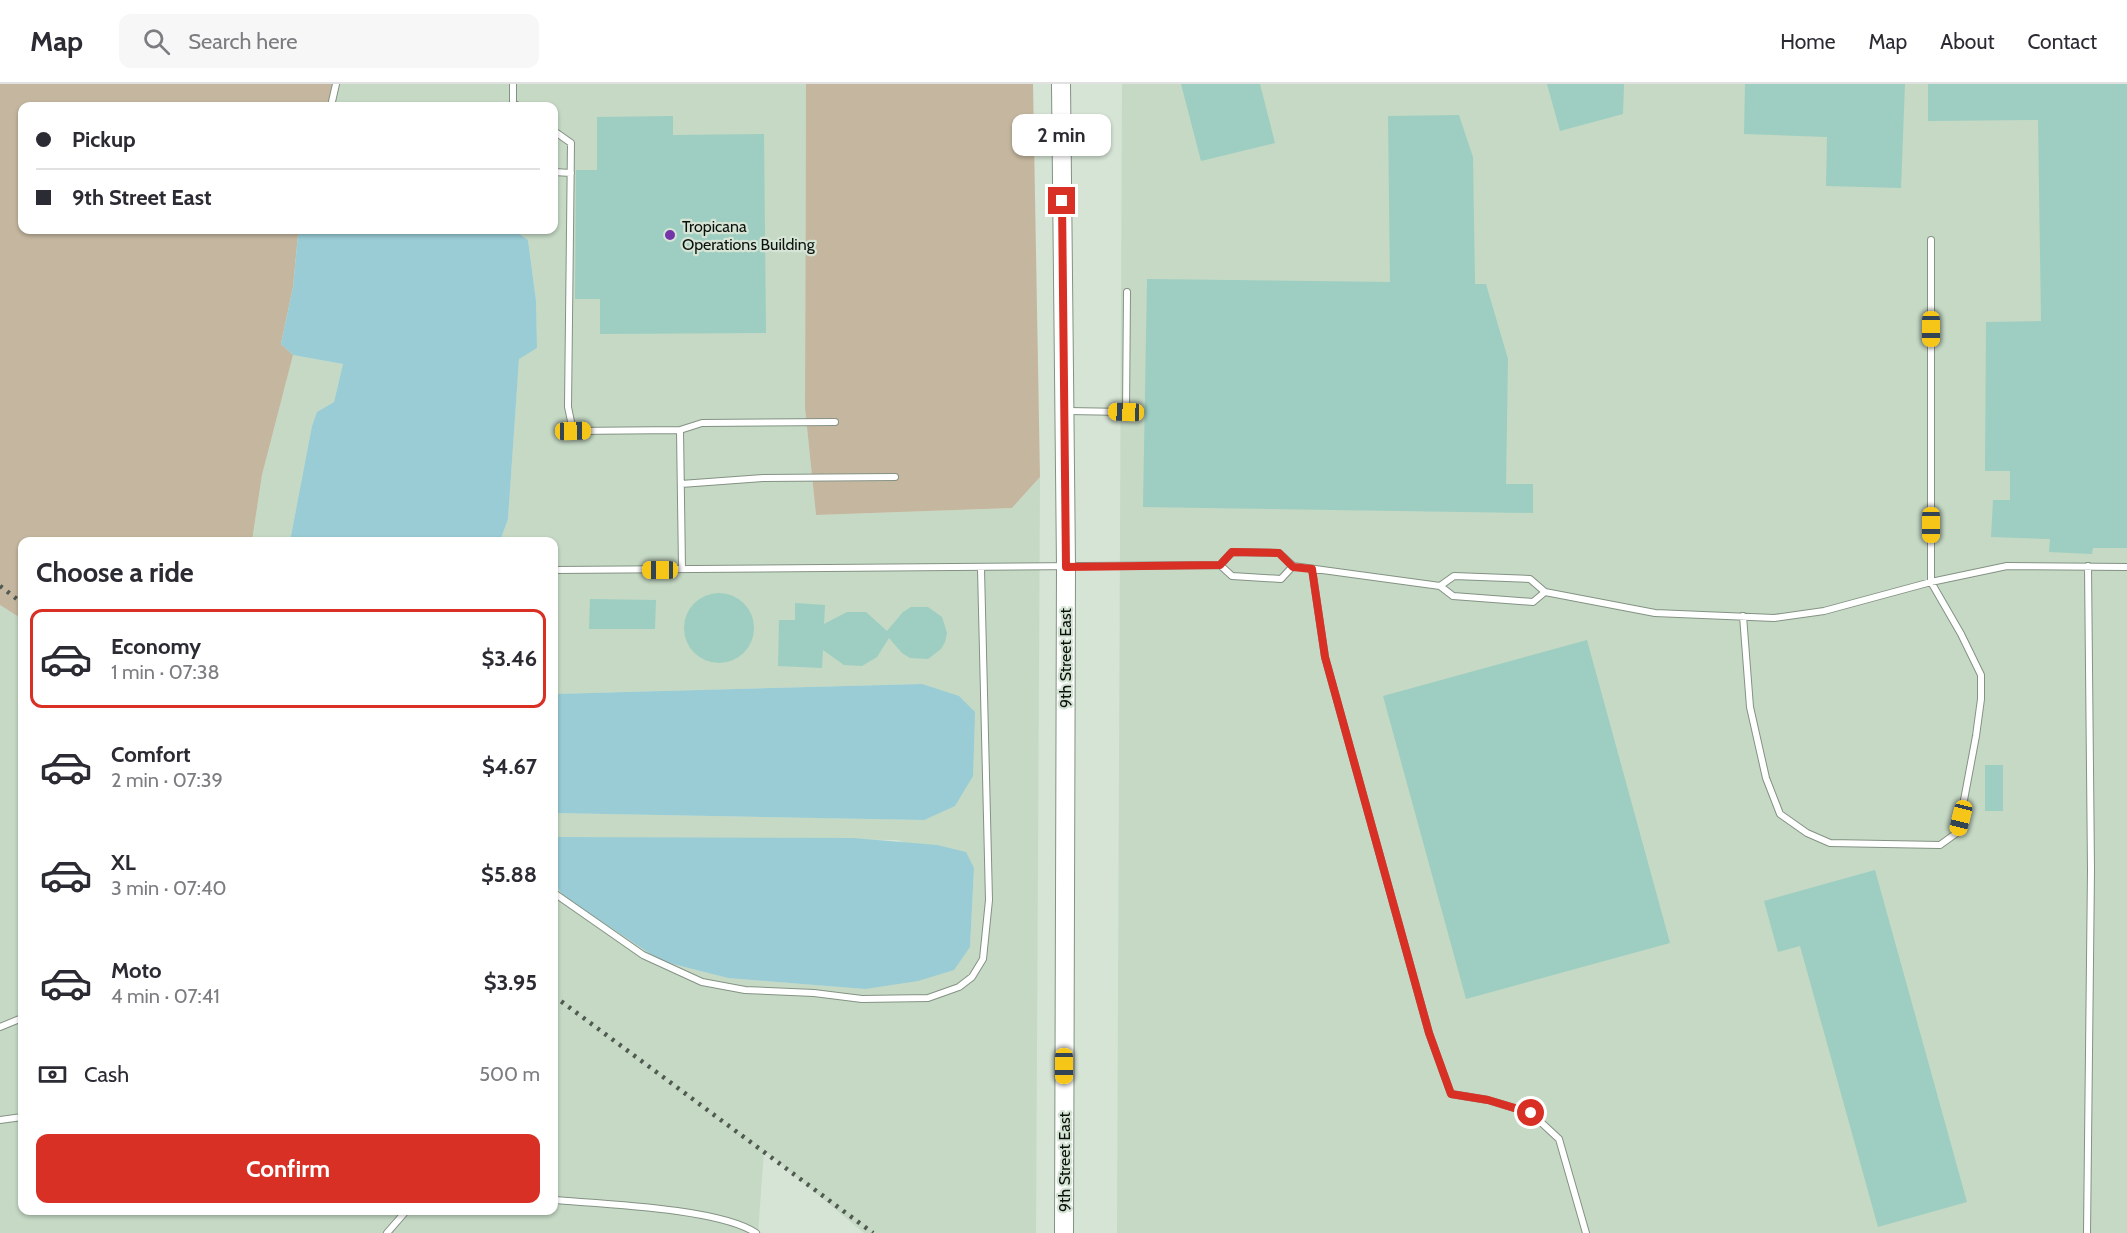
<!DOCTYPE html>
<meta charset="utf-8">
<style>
body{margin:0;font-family:Cabin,sans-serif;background:#f7f7f7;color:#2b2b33;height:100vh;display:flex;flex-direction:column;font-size:22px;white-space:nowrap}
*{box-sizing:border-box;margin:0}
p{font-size:20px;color:#7c7c81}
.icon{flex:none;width:33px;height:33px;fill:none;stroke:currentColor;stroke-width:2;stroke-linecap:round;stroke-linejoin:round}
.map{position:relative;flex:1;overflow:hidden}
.side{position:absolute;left:18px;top:453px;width:540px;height:678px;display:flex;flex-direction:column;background:#fff;border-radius:12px;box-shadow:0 2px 4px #0004}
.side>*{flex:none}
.top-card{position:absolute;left:18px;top:18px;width:540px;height:132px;border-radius:12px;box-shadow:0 2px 4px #0004;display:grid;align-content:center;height:132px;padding:0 18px;background:#fff}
.end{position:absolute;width:27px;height:27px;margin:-14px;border:8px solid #d93025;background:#fff;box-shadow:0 0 0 3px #fff}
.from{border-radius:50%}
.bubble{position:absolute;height:42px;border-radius:12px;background:#fff;box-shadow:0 2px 4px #0004;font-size:20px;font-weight:800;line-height:42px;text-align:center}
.car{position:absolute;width:18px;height:36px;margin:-18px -9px;border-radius:8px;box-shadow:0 0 4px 2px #0007;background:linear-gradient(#f5c518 24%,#345 0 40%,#f5c518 0 76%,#345 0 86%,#f5c518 0)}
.top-card b{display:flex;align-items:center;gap:21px;height:57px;font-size:22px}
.top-card b+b{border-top:2px solid #e1e1e2}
.top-card i{width:15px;height:15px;background:#2b2b33}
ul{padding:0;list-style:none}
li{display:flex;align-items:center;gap:18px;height:99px;margin:0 12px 9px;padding:0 6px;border:3px solid transparent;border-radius:12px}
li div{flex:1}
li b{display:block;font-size:22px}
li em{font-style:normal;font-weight:800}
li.active{border-color:#d93025}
li>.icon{width:54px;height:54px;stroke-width:1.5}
h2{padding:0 18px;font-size:27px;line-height:72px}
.pay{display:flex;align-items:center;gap:15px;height:66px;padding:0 18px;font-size:22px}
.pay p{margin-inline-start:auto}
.cta{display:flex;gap:12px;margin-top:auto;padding:12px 18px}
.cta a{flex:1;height:69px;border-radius:12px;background:#d93025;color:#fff;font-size:24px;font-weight:800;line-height:69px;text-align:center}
header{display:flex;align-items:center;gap:36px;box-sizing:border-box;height:84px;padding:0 30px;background:#fff;border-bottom:2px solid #e1e1e2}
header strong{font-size:28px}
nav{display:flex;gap:33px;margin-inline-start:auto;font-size:21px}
.search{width:420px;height:54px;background:#f7f7f7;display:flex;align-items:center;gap:15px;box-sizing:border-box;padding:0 21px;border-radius:12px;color:#7c7c81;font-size:22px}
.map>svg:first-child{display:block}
.built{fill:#c5d9c5}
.green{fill:#c5b79f}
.water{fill:#99ccd5}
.building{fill:#9dcec1}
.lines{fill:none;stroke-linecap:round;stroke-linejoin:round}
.lane-casing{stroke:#849284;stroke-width:8}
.secondary-casing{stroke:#849284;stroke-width:20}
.lane{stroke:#fff;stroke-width:6}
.secondary{stroke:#fff;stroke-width:18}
.rail{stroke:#515a51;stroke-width:4.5;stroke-dasharray:3 6;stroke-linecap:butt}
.route{stroke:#d93025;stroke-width:8}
.poi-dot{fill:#7435aa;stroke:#d5e4d5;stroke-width:2}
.labels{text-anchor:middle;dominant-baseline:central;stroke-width:4.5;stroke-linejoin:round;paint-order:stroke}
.poi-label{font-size:16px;fill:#0c110c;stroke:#d5e4d5;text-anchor:start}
.street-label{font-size:16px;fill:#0c110c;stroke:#d5e4d5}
</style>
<header>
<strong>Map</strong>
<div class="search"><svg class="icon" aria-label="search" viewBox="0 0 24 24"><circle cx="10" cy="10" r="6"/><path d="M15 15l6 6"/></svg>Search here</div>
<nav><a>Home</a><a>Map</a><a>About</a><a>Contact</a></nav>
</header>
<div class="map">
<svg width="2127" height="1149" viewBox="0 0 2127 1149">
<rect width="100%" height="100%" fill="#d5e4d5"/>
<!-- built -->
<path class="built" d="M334,0H806L805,324L816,431L1012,424L1040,393L1036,1149H864L764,1066L758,1149H0V521L22,535V1126H554V798L563,812L661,877L728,894L865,905L970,863L974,784L897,756L554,753V729L924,736L922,600L554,610V458L500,457L508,435L519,274L537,264L536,217L528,156L514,146H554V22H334Z
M1122,0H2127V1149H1117Z
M293,271L343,280L334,318L317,328L312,342L290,457L252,458L262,391Z"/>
<!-- green -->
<path class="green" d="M0,0H334V22H22V146H314L298,151L293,203L281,260L293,271L262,391L252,457L22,458V535L0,521Z
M806,0H1033L1040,393L1012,424L816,431L805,324Z"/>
<!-- water -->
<path class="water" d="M314,146H514L528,156L536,217L537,264L519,275L508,435L500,457H290L312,342L317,328L334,318L343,280L293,271L281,260L293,203L298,151Z
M922,600L959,612L975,628L973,692L955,722L924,736L554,729V610Z
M554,753L853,754L937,761L966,768L974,784L970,863L954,886L918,897L865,905L728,894L661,877L563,812L554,798Z"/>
<!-- building -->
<path class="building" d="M1181,0H1260L1275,59L1201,77Z
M1547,0H1624L1623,30L1560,47Z
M1745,0H1905L1901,104L1826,102L1827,53L1744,50Z
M1928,0H2127V464H2093L2092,470L2049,468L2050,455L1991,453L1993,416H2010V387H1985L1986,238L2041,237L2038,36L1928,37Z
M1459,31L1473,73L1475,200H1486L1508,275L1506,400H1533V429L1143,423L1147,195L1390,198L1388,32Z
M673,32V51L764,50L766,249L600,250V215H575L576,86H597V33Z
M684 544a35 35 0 1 1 70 0a35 35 0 1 1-70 0Z
M590,515L656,516L655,545H589Z
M795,519L825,521L824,540L847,528H866L887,547L903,528L911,523H928L942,533L947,549L945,558L941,565L928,575L910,574L902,569L889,554L877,573L862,582L844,581L823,566L822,584L778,582L779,536H795Z
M1587,556L1670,859L1466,915L1383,612Z
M1985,681H2003V727H1985Z
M1875,786L1967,1118L1878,1143L1800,862L1778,868L1764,817Z"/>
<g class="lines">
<!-- lane casing -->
<g class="lane-casing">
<path id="lane" d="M513,0V19L518,22
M331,22L336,0
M554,47L571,59L568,323L573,347L680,346L682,485
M554,88L571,89
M1068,327L1126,328L1127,208
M680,346L702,339L835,338
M681,400L763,394L895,393
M1293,482L1281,495L1232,492L1220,481L1232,468L1279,469L1293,482L1440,502
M1312,485L1325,573L1429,949L1451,1010L1488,1016L1531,1029L1559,1055L1586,1149
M554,486L1220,481
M1545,508L1533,518L1453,512L1440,502L1454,492L1530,495L1545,508L1655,529L1774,534L1824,527L1931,498L2007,482L2127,483
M1743,532L1750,623L1766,694L1780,730L1807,749L1830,759L1940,761L1958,748L1976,652L1981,615V591L1961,550L1931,498V156
M554,809L643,871L702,898L745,906L814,909L862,915L928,914L959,903L972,893L983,875L989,816L981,485
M0,943L22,934
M0,1036L22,1033
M554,1116C601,1120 719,1124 756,1149
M387,1149L407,1126
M2087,1149L2091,786L2088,482"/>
</g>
<!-- secondary casing -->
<g class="secondary-casing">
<path id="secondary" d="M1061,0L1066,482L1064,1149"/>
</g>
<!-- lane -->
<use href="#lane" class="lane"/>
<!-- secondary -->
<use href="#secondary" class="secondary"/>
<!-- rail -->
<path class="rail" d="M0,502L22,519
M554,912L873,1149"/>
</g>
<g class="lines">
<!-- route -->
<path class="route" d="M1062,117L1066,483L1220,481L1232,468L1279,469L1293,483L1312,485L1325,573L1429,949L1451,1010L1488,1016L1531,1029"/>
</g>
<!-- markers -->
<circle class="poi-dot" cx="670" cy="151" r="6"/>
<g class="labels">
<!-- poi labels -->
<g class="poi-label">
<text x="682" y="142">Tropicana<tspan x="682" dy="18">Operations Building</tspan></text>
</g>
<!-- street labels -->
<g class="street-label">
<text transform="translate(1065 574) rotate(-90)">9th Street East</text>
<text transform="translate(1064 1078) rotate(-90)">9th Street East</text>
</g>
</g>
</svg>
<i class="end from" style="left:1531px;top:1029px"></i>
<i class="end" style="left:1062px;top:117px"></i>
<div class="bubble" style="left:1012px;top:30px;width:99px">2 min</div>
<i class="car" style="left:1931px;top:245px;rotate:180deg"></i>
<i class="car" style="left:1126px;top:328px;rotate:272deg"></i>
<i class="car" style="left:573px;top:347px;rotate:89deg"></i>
<i class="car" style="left:1931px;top:441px;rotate:180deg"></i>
<i class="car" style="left:660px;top:486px;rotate:270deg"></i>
<i class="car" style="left:1961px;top:734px;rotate:194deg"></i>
<i class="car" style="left:1064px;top:982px;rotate:180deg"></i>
<div class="top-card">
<b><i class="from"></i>Pickup</b>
<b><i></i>9th Street East</b>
</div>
<section class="side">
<h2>Choose a ride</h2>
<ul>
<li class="active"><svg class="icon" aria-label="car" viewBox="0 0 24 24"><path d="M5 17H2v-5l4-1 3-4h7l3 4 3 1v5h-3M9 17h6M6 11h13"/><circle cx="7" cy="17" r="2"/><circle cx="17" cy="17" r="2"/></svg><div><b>Economy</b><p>1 min · 07:38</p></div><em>$3.46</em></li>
<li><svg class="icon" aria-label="car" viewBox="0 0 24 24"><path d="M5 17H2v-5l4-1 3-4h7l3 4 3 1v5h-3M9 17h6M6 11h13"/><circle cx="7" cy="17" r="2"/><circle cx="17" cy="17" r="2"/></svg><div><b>Comfort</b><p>2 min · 07:39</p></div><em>$4.67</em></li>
<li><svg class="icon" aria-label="car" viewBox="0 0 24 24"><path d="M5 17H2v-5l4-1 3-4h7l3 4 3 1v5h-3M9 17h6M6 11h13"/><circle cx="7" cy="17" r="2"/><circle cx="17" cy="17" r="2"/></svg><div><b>XL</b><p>3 min · 07:40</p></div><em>$5.88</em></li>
<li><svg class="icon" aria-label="car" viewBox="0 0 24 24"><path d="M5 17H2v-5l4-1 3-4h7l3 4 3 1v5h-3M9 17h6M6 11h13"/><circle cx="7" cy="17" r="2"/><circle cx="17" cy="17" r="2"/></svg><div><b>Moto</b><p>4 min · 07:41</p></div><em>$3.95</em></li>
</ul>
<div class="pay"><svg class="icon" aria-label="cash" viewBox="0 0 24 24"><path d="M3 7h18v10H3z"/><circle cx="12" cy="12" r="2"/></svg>Cash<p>500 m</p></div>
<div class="cta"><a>Confirm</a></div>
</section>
</div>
